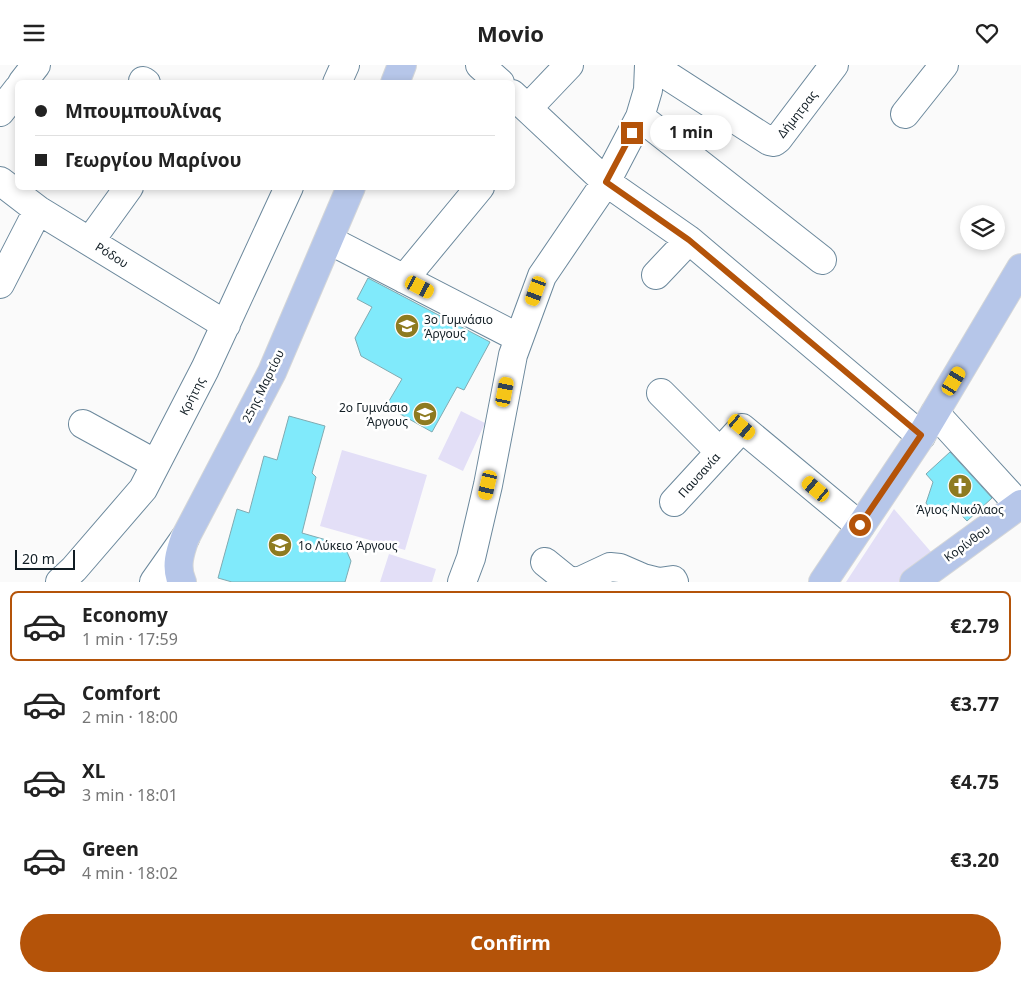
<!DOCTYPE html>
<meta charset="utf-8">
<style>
body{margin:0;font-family:"Noto Sans",sans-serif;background:#f2f2f2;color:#222;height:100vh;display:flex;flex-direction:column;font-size:19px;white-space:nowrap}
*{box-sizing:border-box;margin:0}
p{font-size:16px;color:#767676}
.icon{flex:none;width:28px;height:28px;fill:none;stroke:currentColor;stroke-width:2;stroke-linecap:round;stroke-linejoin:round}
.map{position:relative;height:517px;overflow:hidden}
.panel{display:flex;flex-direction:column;background:#fff;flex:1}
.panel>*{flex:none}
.banner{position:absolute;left:15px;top:15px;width:500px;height:110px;border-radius:8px;box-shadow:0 2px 8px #0003;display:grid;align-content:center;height:110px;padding:0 20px;background:#fff}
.controls{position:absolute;left:960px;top:140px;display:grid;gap:10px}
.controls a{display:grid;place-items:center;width:45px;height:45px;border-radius:50%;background:#fff;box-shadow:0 2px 8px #0003;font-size:25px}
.scale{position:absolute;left:15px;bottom:12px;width:60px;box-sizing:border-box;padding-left:5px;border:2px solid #111d24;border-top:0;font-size:14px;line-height:18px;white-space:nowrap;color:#111d24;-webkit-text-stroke:4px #fff;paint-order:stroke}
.end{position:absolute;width:22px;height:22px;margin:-11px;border:6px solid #b45309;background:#fff;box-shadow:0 0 0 2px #fff}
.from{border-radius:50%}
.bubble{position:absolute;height:35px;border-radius:18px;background:#fff;box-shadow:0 2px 8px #0003;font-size:16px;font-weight:700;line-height:35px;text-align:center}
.car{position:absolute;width:15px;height:30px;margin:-15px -8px;border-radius:6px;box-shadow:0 0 4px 1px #0007;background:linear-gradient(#f5c518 24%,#345 0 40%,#f5c518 0 76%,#345 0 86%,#f5c518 0)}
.banner b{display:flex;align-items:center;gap:18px;height:48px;font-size:19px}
.banner b+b{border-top:1px solid #e0e0e0}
.banner i{width:12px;height:12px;background:#222}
ul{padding:9px 0 0;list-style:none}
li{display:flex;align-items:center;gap:15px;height:70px;margin:0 10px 8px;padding:0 10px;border:2px solid transparent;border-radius:8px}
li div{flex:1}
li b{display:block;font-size:19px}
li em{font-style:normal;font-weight:700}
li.current{border-color:#b45309}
li>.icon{width:45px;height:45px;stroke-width:1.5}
.action{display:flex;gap:10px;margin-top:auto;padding:10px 20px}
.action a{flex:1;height:58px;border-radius:30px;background:#b45309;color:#fff;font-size:20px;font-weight:700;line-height:58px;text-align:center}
header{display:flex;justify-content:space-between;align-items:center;height:65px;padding:0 20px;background:#fff;font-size:22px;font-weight:700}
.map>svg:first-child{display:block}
.green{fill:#e3dff7}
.building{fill:#80eafb;stroke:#81aab1}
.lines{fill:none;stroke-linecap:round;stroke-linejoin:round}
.minor-casing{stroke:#6b889c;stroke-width:30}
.major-casing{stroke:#d4d6d8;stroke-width:30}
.minor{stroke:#fff;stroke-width:28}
.major{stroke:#b6c6e9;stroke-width:28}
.route{stroke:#b45309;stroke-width:6}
.labels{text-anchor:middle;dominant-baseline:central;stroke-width:5;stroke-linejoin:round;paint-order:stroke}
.street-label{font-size:12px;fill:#111d24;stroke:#fff}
.poi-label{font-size:12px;fill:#111d24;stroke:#fff;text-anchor:start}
</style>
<header><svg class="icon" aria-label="menu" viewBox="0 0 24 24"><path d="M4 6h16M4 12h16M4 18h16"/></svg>Movio<svg class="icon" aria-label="heart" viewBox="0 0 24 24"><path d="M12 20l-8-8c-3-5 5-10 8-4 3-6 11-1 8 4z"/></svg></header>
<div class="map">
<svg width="1021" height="517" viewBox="0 0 1021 517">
<rect width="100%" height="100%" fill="#fafafa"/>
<!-- green -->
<path class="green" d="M461,346L485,358L463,406L438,394Z
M342,385L427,410L405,485L320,461Z
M894,444L938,495L906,517H846Z
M389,489L436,504L432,517H380Z"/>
<!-- building -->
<path class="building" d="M368,213L490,277L464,325L457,322L432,367L386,341L402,314L361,291L355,273L372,242L357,234Z
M289,351L325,361L312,408L316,412L302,468L344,480L351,496L345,517H232L218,513L237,444L249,448L264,391L277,395Z
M950,387L992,433L967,456L953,441L945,449L934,450L926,438L933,417L926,409Z"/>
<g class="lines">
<!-- minor casing -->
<g class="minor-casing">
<path id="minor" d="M480,0L500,18
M651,0L769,76L774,77L778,74L834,0
M143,16L146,18
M22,18L36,0
M337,18L345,0
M512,29L606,117L689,175L921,371
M528,43L569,0
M0,47L18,24
M905,49L944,0
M640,52L822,195
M0,116L38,145L226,260
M329,175L519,273
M90,176L129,122
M656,210L689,175
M404,214L480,122
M0,219L38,145
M661,328L720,387
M935,348L1019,440
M83,359L156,399
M674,437L742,363L860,461
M545,497L566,514L575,517
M60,517L74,504L143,424L205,304L289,122
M154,517L185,473
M462,517L471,493L488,420L513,290L542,211L606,117L640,52L648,25L649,0
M578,517L610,502L620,503L643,513L659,517L673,515L674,517"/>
</g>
<!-- major casing -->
<g class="major-casing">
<path id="major" d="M395,18L402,0
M182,517C175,502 180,487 185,473L272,307L351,122
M823,517L921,371L1021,203
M914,517L1021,439"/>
</g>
<!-- minor -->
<use href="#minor" class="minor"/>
<!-- major -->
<use href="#major" class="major"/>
</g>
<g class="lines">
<!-- route -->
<path class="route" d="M632,68L606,117L689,175L921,370L860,460"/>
</g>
<!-- icons -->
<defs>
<g id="school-disc" transform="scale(1.25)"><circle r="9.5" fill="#8e7b20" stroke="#fff"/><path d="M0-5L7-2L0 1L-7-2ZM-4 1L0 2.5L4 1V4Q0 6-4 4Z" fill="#fff"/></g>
<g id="church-disc" transform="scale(1.25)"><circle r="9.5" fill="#8e7b20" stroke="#fff"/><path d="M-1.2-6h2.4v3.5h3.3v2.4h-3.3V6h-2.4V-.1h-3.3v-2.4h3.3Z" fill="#fff"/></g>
</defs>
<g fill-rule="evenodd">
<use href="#school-disc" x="407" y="261"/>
<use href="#school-disc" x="425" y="349"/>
<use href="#church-disc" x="960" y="421"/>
<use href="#school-disc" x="280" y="480"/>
</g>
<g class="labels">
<!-- street labels -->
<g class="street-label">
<text transform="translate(797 49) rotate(-52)">Δήμητρας</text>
<text transform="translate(112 190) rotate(32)">Ρόδου</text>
<text transform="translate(263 321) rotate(-64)">25ης Μαρτίου</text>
<text transform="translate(192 331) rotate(-63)">Κρήτης</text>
<text transform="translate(699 410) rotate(-48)">Παυσανία</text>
<text transform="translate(967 478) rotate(-36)">Κορίνθου</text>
</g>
<!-- poi labels -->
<g class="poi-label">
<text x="424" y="254">3ο Γυμνάσιο<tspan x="424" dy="14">Άργους</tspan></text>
<text x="408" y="342" text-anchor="end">2ο Γυμνάσιο<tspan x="408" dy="14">Άργους</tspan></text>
<text x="960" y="444" text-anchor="middle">Άγιος Νικόλαος</text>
<text x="298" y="480">1ο Λύκειο Άργους</text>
</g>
</g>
</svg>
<div class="controls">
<a><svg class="icon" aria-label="layers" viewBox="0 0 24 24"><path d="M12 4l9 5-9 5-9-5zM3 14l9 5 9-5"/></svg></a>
</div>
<div class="scale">20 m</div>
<i class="end from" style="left:860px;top:460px"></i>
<i class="end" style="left:632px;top:68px"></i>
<div class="bubble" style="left:650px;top:50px;width:82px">1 min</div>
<i class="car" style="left:420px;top:222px;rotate:117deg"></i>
<i class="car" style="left:536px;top:226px;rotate:200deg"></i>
<i class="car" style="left:954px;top:316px;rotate:31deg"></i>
<i class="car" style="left:505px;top:327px;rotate:11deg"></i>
<i class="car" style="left:742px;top:362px;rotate:130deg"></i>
<i class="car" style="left:488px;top:420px;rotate:193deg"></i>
<i class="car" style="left:816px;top:424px;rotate:310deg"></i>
<div class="banner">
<b><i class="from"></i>Μπουμπουλίνας</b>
<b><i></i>Γεωργίου Μαρίνου</b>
</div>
</div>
<section class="panel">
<ul>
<li class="current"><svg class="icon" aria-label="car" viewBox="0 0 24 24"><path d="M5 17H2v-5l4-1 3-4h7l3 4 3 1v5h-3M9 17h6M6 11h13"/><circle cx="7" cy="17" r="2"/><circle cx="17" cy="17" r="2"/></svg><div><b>Economy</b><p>1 min · 17:59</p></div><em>€2.79</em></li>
<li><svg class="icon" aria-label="car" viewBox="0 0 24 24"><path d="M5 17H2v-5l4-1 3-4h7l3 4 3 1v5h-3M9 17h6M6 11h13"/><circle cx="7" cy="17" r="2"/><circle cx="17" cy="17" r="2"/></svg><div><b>Comfort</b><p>2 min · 18:00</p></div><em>€3.77</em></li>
<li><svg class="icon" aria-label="car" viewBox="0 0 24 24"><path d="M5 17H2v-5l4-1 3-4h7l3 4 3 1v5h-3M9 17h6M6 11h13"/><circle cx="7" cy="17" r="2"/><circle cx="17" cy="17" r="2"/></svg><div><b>XL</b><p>3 min · 18:01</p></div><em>€4.75</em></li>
<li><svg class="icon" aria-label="car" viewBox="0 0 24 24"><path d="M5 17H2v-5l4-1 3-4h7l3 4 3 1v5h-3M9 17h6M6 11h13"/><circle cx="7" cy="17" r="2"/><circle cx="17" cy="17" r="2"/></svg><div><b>Green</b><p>4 min · 18:02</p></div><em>€3.20</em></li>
</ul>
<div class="action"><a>Confirm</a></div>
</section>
